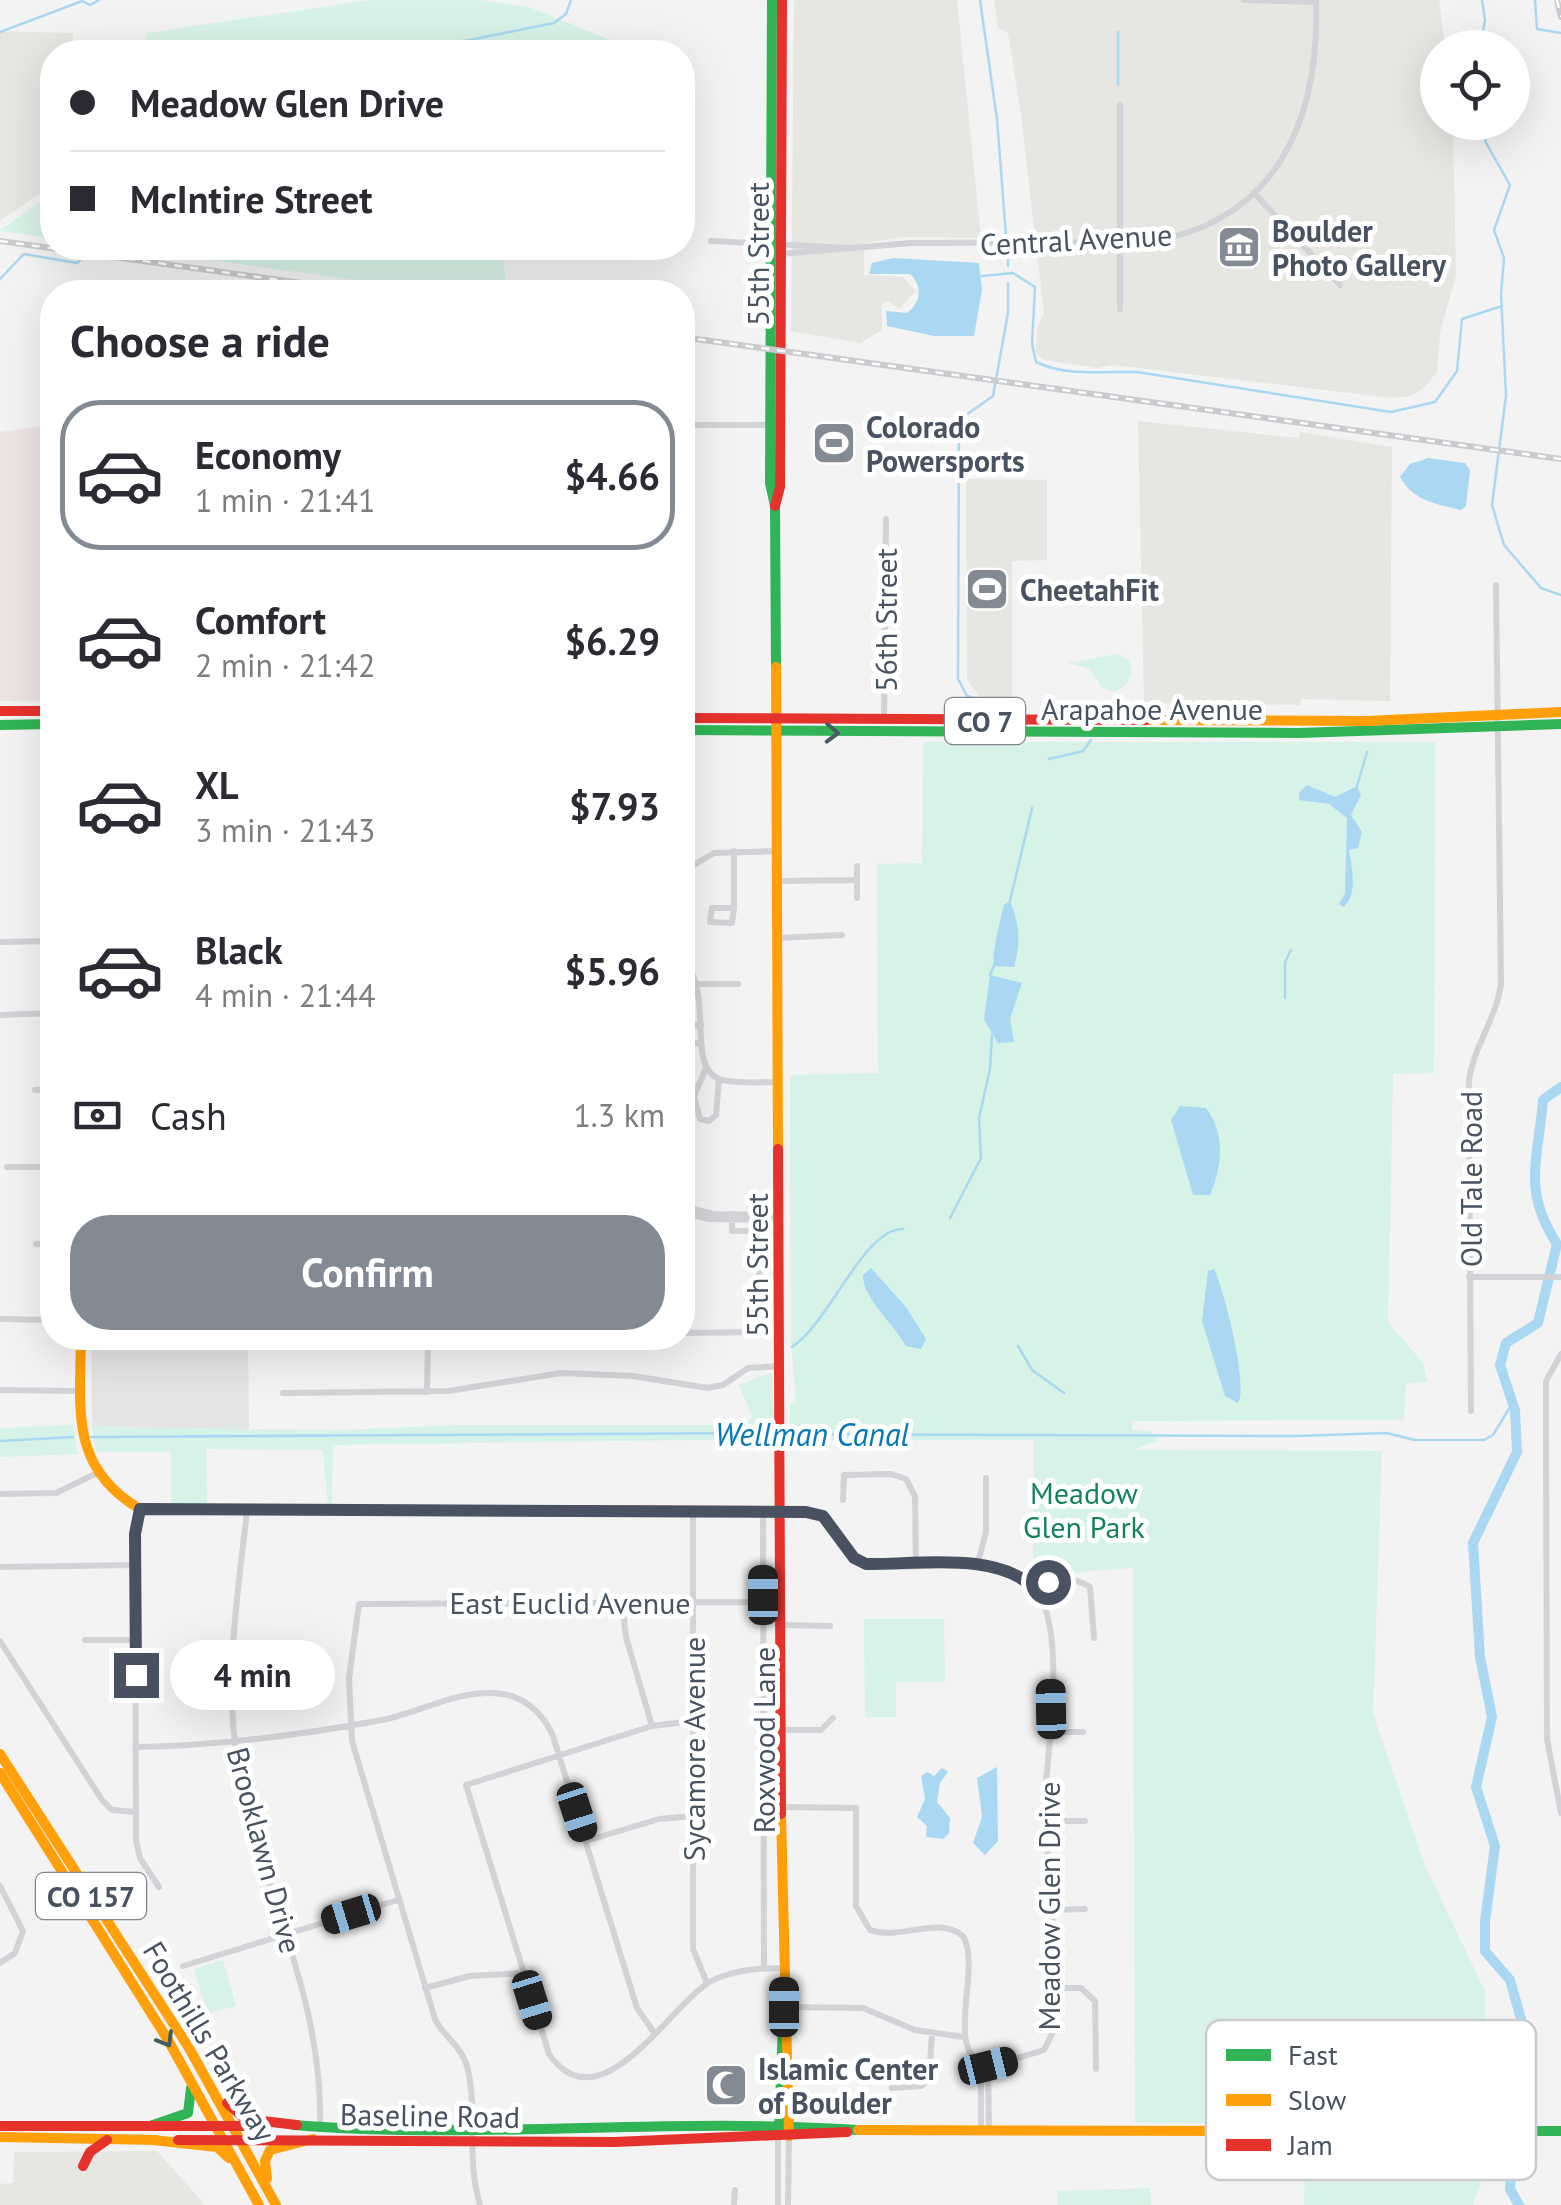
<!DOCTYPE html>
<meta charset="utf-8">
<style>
body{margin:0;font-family:"PT Sans",sans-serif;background:#f2f2f3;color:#2b2b33;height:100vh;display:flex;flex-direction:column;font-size:38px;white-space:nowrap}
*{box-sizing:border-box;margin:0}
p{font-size:32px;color:#7c7c81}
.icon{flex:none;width:55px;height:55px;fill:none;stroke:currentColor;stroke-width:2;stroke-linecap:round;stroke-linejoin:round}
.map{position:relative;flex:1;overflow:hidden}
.drawer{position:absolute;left:40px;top:280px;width:655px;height:1070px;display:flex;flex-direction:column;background:#fff;border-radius:40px;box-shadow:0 10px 40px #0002}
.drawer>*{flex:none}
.top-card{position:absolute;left:40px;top:40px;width:655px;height:220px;border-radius:40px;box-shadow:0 10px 40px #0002;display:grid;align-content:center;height:220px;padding:0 30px;background:#fff}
.buttons{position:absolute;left:1420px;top:30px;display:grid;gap:20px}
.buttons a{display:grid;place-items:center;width:110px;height:110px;border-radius:50%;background:#fff;box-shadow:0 10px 40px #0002;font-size:50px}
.end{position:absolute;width:45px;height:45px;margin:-22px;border:12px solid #485261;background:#fff;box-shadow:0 0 0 5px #fff}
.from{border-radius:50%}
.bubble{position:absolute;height:70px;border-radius:35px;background:#fff;box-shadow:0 10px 40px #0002;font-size:32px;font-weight:600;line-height:70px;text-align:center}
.car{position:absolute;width:30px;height:60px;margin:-30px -15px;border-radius:12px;box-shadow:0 0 8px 2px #0007;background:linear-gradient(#222 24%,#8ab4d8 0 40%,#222 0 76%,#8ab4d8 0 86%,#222 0)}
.top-card b{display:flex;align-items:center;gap:35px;height:95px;font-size:38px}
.top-card b+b{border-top:2px solid #e1e1e2}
.top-card i{width:25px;height:25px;background:#2b2b33}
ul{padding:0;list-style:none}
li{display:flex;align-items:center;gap:30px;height:150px;margin:0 20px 15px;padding:0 10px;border:5px solid transparent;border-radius:40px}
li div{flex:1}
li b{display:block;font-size:38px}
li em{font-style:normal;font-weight:600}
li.active{border-color:#848a94}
li>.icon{width:90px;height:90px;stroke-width:1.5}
h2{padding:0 30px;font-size:45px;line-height:120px}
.pay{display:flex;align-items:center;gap:25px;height:110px;padding:0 30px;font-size:38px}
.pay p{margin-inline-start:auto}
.cta{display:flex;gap:20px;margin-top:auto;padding:20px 30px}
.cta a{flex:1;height:115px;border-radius:40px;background:#848a94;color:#fff;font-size:40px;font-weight:600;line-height:115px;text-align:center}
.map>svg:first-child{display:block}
.commercial{fill:#e6e6e2}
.education{fill:#e4e4e5}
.medical{fill:#ede5e3}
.green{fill:#d7f2e6}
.water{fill:#aad8f2}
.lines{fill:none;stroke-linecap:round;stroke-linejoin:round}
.stream{stroke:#aad8f2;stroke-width:2.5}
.river{stroke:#aad8f2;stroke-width:10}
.street{stroke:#d1d3d6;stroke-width:6}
.fast{stroke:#30b455;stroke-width:10}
.slow{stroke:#ff9f0a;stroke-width:10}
.jam{stroke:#e5322d;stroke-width:10}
.rail-casing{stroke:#cacbce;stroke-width:6}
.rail{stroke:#fff;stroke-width:2.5;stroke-dasharray:8;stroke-linecap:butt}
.oneway{stroke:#465c60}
.route{stroke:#485261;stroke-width:12}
.labels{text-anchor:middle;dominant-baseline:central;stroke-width:10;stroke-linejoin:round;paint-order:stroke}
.shield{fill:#fff;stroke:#7f8690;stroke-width:2.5}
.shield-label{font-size:28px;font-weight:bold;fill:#485261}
.poi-label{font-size:30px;font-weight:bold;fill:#485261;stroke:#fff;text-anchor:start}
.street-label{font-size:30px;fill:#485261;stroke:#fff}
.park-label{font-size:30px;fill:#13835a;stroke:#fff}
.water-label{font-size:32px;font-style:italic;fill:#0579b8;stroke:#fff}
.key{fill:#fff;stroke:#c8cbd0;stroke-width:2.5}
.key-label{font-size:28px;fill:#485261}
</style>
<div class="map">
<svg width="1561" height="2205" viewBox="0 0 1561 2205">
<rect width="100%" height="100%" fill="#f3f3f3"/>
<!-- commercial -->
<path class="commercial" d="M794,0H957L981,238L903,237L864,243V275L903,277L916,291L899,309L888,301L882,303V330L860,343L791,331Z
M994,0H1439L1445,47L1438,48V122L1453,123L1456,275L1440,333L1437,372L1425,387L1411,396L1392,398L1113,365L1097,368L1044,360L1036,354L1037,329L1044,313L1020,107L1008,33L998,28Z
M0,31L73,33V52H52V185L0,221Z
M1138,421L1299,438L1300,432L1392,447L1390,701L1301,699L1300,705L1144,703Z
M966,479L1047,480V560L1012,561V701L980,698L967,679Z
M157,2151L205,2205H0V2184L13,2183L14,2152Z"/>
<!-- education -->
<path class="education" d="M91,1338H248L249,1429L92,1427Z"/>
<!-- medical -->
<path class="medical" d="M52,425V702L0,701V432Z"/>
<!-- green -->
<path class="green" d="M369,0H480L529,7L625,46L617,52H139L148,33Z
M52,194V238L0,231V230Z
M122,248H502L507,292L429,290Z
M1117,654L1128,660C1136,674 1128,686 1114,692L1101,687L1090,669L1068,663Z
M923,742H1435L1434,1073L1393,1074L1388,1322L1423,1363L1427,1382L1406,1383L1404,1420L1132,1421V1430L1151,1431L1158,1441L1132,1450L1382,1451L1373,1714L1425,1866L1485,1991L1486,2124L1135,2123L1133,1568L1053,1574L1038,1583L1033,1578L1034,1440H790V1404L796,1403L791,1340L790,1075L878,1073L877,864L922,863Z
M769,1373L773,1375V1439L333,1445L332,1505L328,1506L323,1450L206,1449L207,1505L171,1504V1452H96L92,1427L337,1430L459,1425H731L749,1421L752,1416L739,1385Z
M73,1425L78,1454L0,1457V1428Z
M864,1619H944L945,1682H896V1717H865Z
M223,1960L236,2006L207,2014L194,1969Z
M1494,2147L1473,2205H1304L1306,2153Z
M1150,2188L1151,2205H1058V2191Z"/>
<!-- water -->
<path class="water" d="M893,258L979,263L982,290L974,336H934L887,326L886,311L907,313C921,303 923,286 910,274H869L872,263Z
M1428,458L1465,463L1470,470L1466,506L1461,510C1437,504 1413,501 1400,477L1410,464Z
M1307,785L1335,797L1357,786L1361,795L1351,815L1362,832L1358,848L1349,850C1352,869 1358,892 1344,907L1339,904L1345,894L1347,818L1329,804L1299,800V793Z
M1010,901C1020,927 1021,940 1014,967L994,966C991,955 1001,918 1004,905Z
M990,975L1022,983L1010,1019L1014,1042L998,1043L984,1019Z
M1180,1106L1206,1108C1226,1134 1222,1166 1210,1195H1193L1171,1120Z
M871,1268L906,1307L926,1339L921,1349L906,1346C892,1322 862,1297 863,1275Z
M1214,1269C1223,1286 1249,1386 1238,1403L1225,1396L1202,1321L1208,1271Z
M997,1767L998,1841L985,1855L973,1843L982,1817L977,1778Z
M942,1768L948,1772L940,1783L937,1802L950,1818L949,1833L943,1839L926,1837L927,1826L917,1817L925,1799L921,1776L927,1772L934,1776Z"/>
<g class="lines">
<!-- stream -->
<path class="stream" d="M980,0L997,119L1006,236
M1535,0L1537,29L1561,33
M0,32L82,1L90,5L99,0
M1480,48L1485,20L1482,0
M434,52L445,45L554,23L566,14L571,0
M1118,85V32
M1493,122L1485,141L1510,185L1494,230L1504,258L1501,294L1506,396L1492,505L1504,545L1541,588L1561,595
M1008,253V266
M982,276L1013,273L1035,287L1032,344L1036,362C1067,377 1104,371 1137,372L1391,412L1435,402L1457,371L1462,319L1502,306
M0,279L24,254L77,263L93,248
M995,704L967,696L958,679L959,420L993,396L1008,313V283
M1049,759L1083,751L1091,740
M1357,786L1367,752
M1010,901L1032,808
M990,975L994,966
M1285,998V962L1291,950
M950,1218L981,1158L979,1118L990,1069L992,1034
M1018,1346L1032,1370L1064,1393
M792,1347C830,1322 864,1228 903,1229
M782,1434L1296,1436L1386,1433L1415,1440H1484L1493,1435L1513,1402
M91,1437L774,1433
M0,1441L73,1437"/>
<!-- river -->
<path class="river" d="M1519,2205L1510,2189L1521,2019L1510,1980L1485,1951V1921L1495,1846L1476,1787L1492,1717L1480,1657L1473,1543L1517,1452L1515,1410L1500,1365L1506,1343L1538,1323L1557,1244C1522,1190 1538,1161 1543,1100L1561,1087"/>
<!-- street -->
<path class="street" d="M1244,0L1316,2
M1255,194L1340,285
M711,241L849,248
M780,254L911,243L1147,242C1277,223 1320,120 1316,0
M1120,309V105
M682,425H781
M884,720L886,519
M734,851V908
M857,866V898
M682,872L714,853L778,851
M779,881L857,880
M712,908H734L732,923L710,922Z
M778,938L842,935
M0,942L52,941
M682,958C717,995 683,1069 722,1080C740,1084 761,1082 779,1082
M682,984H738
M0,1015L52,1013
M682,1026L701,1025
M682,1043H701
M706,1068L694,1096L700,1119L709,1121L716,1115L719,1079
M35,1090H52
M7,1167H52
M682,1206L713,1214L780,1215
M682,1212L709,1219L780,1220
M36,1244L52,1245
M1469,1277H1561
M0,1319L52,1320
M682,1333L760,1332L759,1231H732V1214
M1561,1354L1546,1381V1439L1547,1739L1561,1813
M0,1390L80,1391
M427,1392L428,1338
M283,1393L448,1391L561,1373L633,1376L708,1388L723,1385L748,1368L780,1366
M1471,1411L1469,1080C1474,1046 1496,1019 1501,984L1496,585
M0,1494L56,1493L95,1474
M843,1500L844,1475L891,1474L906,1479L915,1496L916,1564
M140,1509L135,1534L136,1840L140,1858L159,1887
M247,1511C238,1594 223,1679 238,1763C260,1889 324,1995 320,2128
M763,1511L764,1968
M782,1511L823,1516L859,1561C912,1579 982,1545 1030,1584C1071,1617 1046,1760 1044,1808C1043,1834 1050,1859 1051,1885C1054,1933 1053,1982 1054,2030L1044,2050L988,2067
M693,1512V1949L707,1983
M977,1566L986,1532V1478
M0,1567L136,1565
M1036,1590C1051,1577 1073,1576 1090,1587L1094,1638
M622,1603L626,1637L652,1726
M781,1625L830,1626
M85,1640H136
M0,1641L102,1800L112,1810L136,1812
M693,1721L652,1726L466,1785L549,2054C600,2127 669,2007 708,1983C730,1970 759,1968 783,1968
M782,1730H821L833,1718
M1051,1732H1083
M135,1747C217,1746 301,1735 382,1720C422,1712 460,1688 502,1694C526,1697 544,1715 553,1736L637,2008L655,2034
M782,1807L856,1808V1906L870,1930C901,1941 937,1915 963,1936C983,1970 941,2053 988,2067
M1045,1821H1085
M586,1841L659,1819L693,1816
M0,1886L23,1931L15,1953L0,1963
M1052,1910L1085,1909
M183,1966L398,1900
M425,1988L470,1976L524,1973
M1053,1988H1081L1095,2001L1096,2069
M785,2007L863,2008L915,2030L964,2037
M988,2067L989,2130
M892,2088L921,2086L929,2080L932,2032
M981,2130V2065
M480,2205C465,2156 479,2104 466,2063C460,2045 443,2036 435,2019L352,1741L349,1678L359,1604L780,1602
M734,2205L735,2190
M778,2205V2136
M788,2205L789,2136"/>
<!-- fast -->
<path class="fast" d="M772,0L770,483L775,506L776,667
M0,725L52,724
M682,730L1299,733L1561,724
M294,2125C482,2140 670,2117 858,2130
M150,2126L188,2113L191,2088
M779,2130L783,2023
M1252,2131H1561"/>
<!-- slow -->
<path class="slow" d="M776,667L778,1149
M1146,720L1367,721L1561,712
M81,1338C80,1410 70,1468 140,1509L434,1510
M0,1754L189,2048L276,2205
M0,1773L168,2040L259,2205
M781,1814L789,2136
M858,2130L1252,2131
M0,2137L157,2140
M153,2140L217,2147L229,2158
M267,2179L265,2161L270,2150L313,2139"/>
<!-- jam -->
<path class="jam" d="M775,506L780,487L782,0
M0,711H52
M682,718L1146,720
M778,1149L781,1814
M434,1510L782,1511
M227,2103L245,2119L297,2125
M0,2126H264
M178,2140L615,2142L847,2132
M83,2166L90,2152L107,2140"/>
<!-- rail casing -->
<g class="rail-casing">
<path id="rail" d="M1557,0L1561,17
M0,241L366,292
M682,337L1561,459"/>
</g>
<!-- rail -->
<use href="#rail" class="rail"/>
</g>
<!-- one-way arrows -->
<defs><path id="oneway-chevron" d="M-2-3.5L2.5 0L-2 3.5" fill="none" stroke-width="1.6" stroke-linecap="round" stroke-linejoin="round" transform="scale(2.5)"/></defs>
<g class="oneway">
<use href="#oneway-chevron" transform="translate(832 733) rotate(2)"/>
<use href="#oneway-chevron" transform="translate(166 2040) rotate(59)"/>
</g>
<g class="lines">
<!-- route -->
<path class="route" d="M136,1675L135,1534L140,1509L806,1512L823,1516L854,1558L866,1564C916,1565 998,1550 1036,1590L1048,1582"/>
</g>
<!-- icons -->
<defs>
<g id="museum-square" transform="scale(2.25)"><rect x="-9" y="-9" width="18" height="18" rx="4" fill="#848a94" stroke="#fff"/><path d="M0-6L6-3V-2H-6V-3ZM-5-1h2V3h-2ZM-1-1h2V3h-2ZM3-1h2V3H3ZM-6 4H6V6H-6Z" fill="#fff"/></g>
<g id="stadium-square" transform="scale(2.25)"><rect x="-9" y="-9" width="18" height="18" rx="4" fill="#848a94" stroke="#fff"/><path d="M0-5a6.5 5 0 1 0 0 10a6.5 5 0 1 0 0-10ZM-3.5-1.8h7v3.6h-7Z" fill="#fff"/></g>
<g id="mosque-square" transform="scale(2.25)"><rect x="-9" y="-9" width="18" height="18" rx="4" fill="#848a94" stroke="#fff"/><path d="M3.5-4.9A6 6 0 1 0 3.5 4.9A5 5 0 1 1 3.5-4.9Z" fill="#fff"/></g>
</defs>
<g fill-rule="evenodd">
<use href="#museum-square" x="1239" y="247"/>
<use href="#stadium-square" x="834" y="443"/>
<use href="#stadium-square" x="987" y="589"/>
<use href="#mosque-square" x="726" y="2085"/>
</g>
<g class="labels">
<!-- shield labels -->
<g class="shield">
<rect x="945" y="698" width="80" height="46" rx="8"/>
<rect x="36" y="1873" width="110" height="46" rx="8"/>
</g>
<g class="shield-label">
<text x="985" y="721">CO 7</text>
<text x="91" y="1896">CO 157</text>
</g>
<!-- poi labels -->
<g class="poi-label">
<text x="1272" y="230">Boulder<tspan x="1272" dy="34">Photo Gallery</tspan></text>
<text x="866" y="426">Colorado<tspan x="866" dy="34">Powersports</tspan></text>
<text x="1020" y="589">CheetahFit</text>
<text x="758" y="2068">Islamic Center<tspan x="758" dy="34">of Boulder</tspan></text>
</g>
<!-- street labels -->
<g class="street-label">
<text transform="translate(1076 239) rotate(-3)">Central Avenue</text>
<text transform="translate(757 254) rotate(-90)">55th Street</text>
<text transform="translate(885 620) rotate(-90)">56th Street</text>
<text x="1152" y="708">Arapahoe Avenue</text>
<text transform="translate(1470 1179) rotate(-90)">Old Tale Road</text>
<text transform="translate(756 1265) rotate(-90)">55th Street</text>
<text x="570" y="1602">East Euclid Avenue</text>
<text transform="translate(763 1740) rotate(-90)">Roxwood Lane</text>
<text transform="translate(693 1749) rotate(-90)">Sycamore Avenue</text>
<text transform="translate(265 1850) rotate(75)">Brooklawn Drive</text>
<text transform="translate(1048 1906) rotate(-90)">Meadow Glen Drive</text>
<text transform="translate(210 2041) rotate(59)">Foothills Parkway</text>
<text transform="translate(430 2115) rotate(1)">Baseline Road</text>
</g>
<!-- park labels -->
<g class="park-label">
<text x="1084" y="1492">Meadow<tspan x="1084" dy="34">Glen Park</tspan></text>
</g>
<!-- water labels -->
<g class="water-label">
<text x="812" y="1434">Wellman Canal</text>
</g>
</g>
<!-- legend -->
<rect x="1206" y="2020" width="330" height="160" rx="15" class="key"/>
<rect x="1226" y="2049" width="45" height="12" fill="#30b455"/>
<rect x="1226" y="2094" width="45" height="12" fill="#ff9f0a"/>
<rect x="1226" y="2139" width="45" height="12" fill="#e5322d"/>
<g class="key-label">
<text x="1288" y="2065">Fast</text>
<text x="1288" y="2110">Slow</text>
<text x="1288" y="2155">Jam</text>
</g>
</svg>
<div class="buttons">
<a><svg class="icon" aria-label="locate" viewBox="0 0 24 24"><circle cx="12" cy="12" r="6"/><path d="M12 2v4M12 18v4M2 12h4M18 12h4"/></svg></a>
</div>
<i class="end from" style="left:1048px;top:1582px"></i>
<i class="end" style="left:136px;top:1675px"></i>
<div class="bubble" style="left:170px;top:1640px;width:165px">4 min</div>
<i class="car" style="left:763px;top:1595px;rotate:0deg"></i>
<i class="car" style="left:1051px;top:1709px;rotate:359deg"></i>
<i class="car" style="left:577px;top:1812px;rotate:162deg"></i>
<i class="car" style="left:351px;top:1914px;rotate:253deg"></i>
<i class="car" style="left:532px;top:2000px;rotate:163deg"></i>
<i class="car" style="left:784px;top:2007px;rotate:0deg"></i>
<i class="car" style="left:988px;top:2066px;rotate:76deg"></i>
<div class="top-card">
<b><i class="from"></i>Meadow Glen Drive</b>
<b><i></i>McIntire Street</b>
</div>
<section class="drawer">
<h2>Choose a ride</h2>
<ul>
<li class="active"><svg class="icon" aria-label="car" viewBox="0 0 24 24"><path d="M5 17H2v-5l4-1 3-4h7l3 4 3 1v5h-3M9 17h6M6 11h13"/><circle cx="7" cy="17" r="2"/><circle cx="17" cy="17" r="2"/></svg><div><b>Economy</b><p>1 min · 21:41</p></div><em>$4.66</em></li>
<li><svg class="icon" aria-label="car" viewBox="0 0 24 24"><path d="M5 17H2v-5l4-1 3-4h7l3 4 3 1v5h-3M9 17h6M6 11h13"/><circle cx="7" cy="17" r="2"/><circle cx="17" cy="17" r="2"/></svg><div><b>Comfort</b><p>2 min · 21:42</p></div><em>$6.29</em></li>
<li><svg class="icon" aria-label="car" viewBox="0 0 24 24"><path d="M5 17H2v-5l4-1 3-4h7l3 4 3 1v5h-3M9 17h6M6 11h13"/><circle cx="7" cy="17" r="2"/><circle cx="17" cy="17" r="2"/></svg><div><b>XL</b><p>3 min · 21:43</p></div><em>$7.93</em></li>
<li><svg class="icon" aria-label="car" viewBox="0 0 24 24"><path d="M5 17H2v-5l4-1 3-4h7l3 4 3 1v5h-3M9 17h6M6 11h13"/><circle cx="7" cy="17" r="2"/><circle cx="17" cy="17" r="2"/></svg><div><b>Black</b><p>4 min · 21:44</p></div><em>$5.96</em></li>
</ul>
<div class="pay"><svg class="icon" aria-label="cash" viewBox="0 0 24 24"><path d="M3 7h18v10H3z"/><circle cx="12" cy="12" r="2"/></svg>Cash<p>1.3 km</p></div>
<div class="cta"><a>Confirm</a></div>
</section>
</div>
